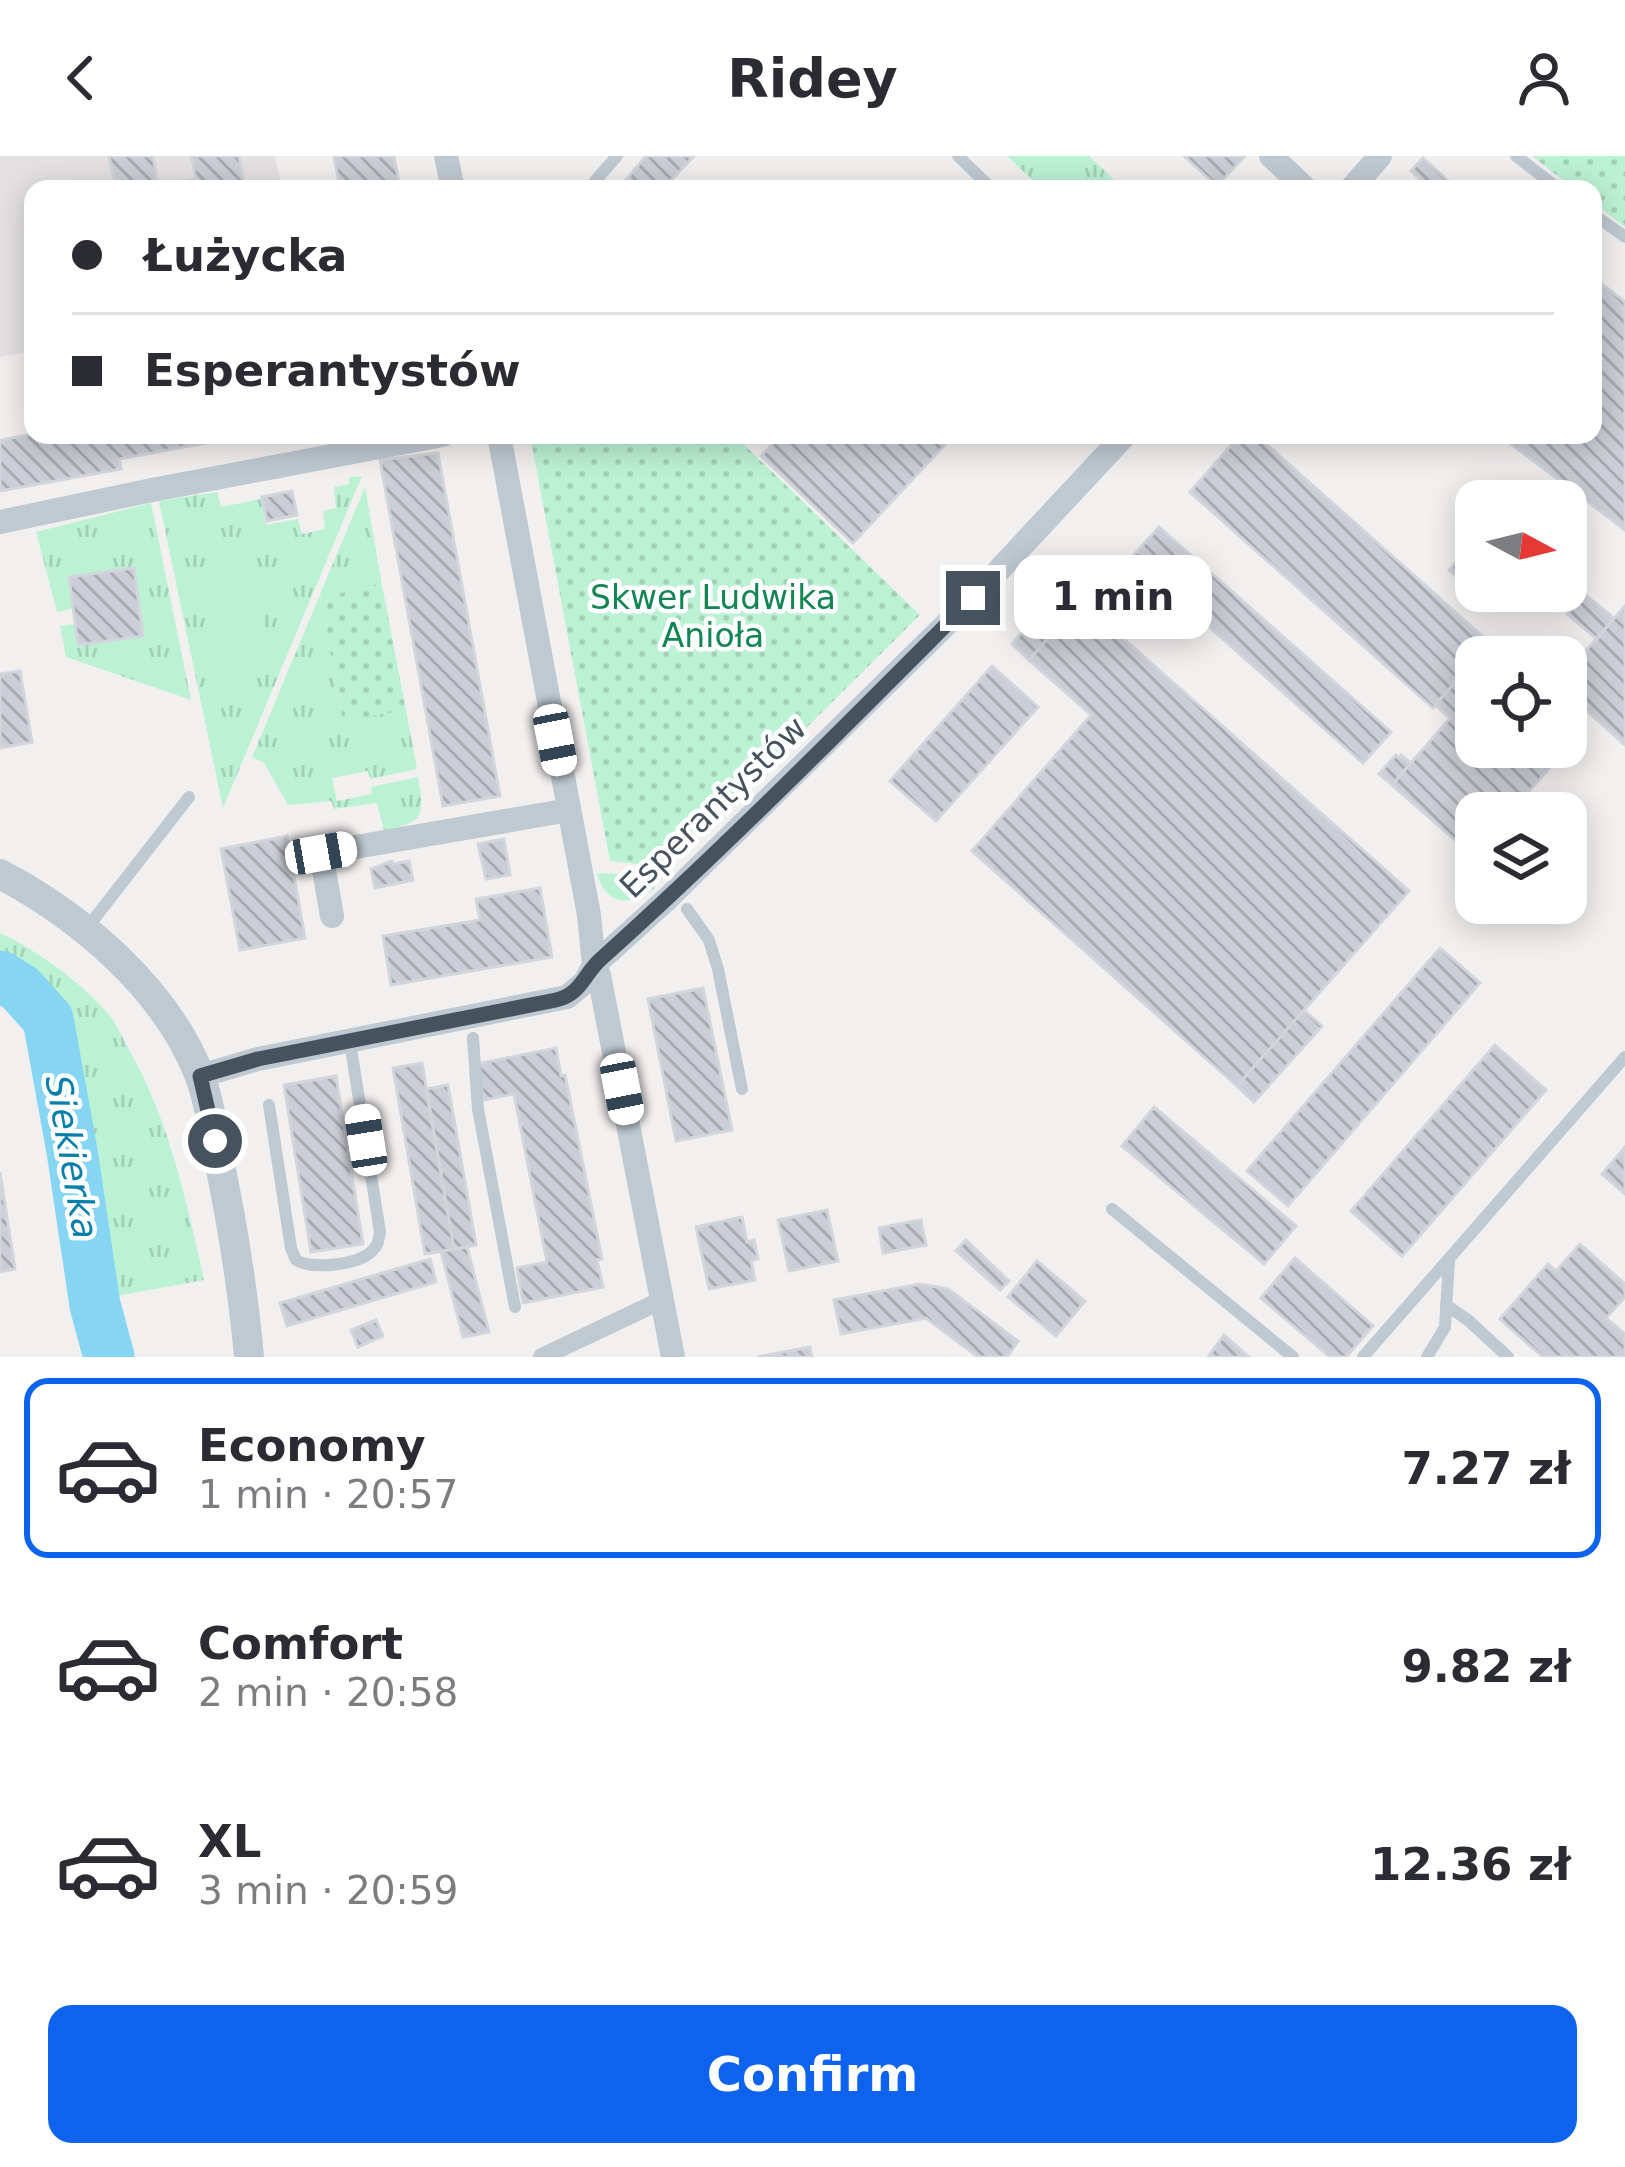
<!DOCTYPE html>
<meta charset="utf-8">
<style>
body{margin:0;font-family:"DejaVu Sans",sans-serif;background:#f7f7f7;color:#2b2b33;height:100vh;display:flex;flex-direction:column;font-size:45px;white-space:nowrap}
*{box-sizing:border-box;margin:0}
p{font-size:39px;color:#7c7c81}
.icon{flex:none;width:66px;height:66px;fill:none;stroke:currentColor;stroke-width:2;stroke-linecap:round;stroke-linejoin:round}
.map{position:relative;height:1201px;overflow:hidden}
.panel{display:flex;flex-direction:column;background:#fff;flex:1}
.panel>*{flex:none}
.guide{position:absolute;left:24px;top:24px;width:1578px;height:264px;border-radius:24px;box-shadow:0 6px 30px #0003;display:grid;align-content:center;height:264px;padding:0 48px;background:#fff}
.needle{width:78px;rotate:97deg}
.controls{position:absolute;left:1455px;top:324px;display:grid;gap:24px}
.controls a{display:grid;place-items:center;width:132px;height:132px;border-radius:24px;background:#fff;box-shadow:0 6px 30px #0003;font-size:60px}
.end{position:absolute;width:54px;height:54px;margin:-27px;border:15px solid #46525e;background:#fff;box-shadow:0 0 0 6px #fff}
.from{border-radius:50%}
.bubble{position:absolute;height:84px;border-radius:24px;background:#fff;box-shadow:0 6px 30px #0003;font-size:39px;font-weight:600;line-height:84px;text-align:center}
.car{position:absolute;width:36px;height:72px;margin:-36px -18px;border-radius:15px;box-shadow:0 0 9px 3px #0007;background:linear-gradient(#fff 24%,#345 0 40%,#fff 0 76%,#345 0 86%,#fff 0)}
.guide b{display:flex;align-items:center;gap:42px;height:114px;font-size:45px}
.guide b+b{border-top:3px solid #e1e1e2}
.guide i{width:30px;height:30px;background:#2b2b33}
ul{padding:21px 0 0;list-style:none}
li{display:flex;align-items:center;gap:36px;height:180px;margin:0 24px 18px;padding:0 24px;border:6px solid transparent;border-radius:24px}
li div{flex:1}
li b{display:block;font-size:45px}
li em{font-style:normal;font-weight:600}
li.selected{border-color:#0e63ee}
li>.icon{width:108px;height:108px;stroke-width:1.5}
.button{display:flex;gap:24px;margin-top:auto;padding:24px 48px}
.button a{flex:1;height:138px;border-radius:24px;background:#0e63ee;color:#fff;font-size:48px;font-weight:600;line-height:138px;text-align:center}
header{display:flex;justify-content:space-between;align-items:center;height:156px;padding:0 48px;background:#fff;font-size:54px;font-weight:600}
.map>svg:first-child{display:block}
.education{fill:#e3e1e1}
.grass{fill:url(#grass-tufts)}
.park{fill:url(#park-dots)}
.pitch{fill:#bcf2d4}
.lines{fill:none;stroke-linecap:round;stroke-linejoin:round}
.river{stroke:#86d5f2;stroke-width:51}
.building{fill:url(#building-back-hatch);stroke:#d3d5dc;stroke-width:3}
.service{stroke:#bfc9d2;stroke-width:12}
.pedestrian{stroke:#bfc9d2;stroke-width:18}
.minor{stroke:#bfc9d2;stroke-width:24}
.tertiary{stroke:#bfc9d2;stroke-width:30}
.route{stroke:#46525e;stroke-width:15}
.labels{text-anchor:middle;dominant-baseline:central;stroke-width:9;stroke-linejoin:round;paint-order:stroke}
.park-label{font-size:33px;fill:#118552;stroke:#fff}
.street-label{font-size:33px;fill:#46525e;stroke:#fff}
.water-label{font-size:36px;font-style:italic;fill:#047fac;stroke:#fff}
</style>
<header><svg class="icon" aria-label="back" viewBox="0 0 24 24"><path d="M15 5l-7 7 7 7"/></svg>Ridey<svg class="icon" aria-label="person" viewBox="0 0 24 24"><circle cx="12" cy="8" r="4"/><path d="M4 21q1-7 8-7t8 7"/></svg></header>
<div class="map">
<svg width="1625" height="1201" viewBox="0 0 1625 1201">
<defs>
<pattern id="grass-tufts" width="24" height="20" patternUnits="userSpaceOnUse" patternTransform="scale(3)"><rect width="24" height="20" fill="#bcf2d4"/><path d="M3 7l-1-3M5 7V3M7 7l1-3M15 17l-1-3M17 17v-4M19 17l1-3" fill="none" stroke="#a3d1b8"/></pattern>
<pattern id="park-dots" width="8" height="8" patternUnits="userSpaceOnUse" patternTransform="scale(3)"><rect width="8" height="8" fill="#bcf2d4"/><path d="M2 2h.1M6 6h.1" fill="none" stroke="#a3d1b8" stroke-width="1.8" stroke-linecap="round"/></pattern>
<pattern id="building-back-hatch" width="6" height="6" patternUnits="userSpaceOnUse" patternTransform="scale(3)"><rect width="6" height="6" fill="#cbced6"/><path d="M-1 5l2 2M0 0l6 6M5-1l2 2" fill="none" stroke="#a7aab1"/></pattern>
</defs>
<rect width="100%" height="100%" fill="#f2f0ef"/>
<!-- education -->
<path class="education" d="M0,0H275L282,33H33V195L0,201Z"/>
<!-- grass -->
<path class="grass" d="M1007,0H1089L1124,33H1042Z
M362,320L223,652L159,345L217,336L221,351L261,343L266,369L298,363L302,378L325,373L323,355L336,352L334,331L349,328V321Z
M365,331L382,429L320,441L343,564L406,554L417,613L370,623L368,615L332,622L337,645L372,638L371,631L418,621C425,662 424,665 384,675L377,647L334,653L331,645L288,649L264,607L252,601Z
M151,347L191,544L66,501L60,470L75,468L79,489L143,480L134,413L69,421L73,452L57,456L36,376Z
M603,717L646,721L655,732C631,750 607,751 597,718Z
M0,777C38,795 84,828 111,861C118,871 123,883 129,894C169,964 187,1046 204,1124L111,1141L78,957L52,852L19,817L0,807Z"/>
<!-- park -->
<path class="park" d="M1532,0H1625V71L1593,46V33H1575Z
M530,279H734L920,459L666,711L610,705Z
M382,429L406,554L343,565L320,441Z"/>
<!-- pitch -->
<path class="pitch" d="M254,424L269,513L221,521L206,432Z"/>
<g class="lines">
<!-- river -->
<path class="river" d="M0,820L20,832L48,863L72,995L95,1149L109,1201"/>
</g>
<!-- building -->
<path class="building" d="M109,0H153L158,30L196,23L191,0H239L245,33H116Z
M334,0H394L400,33H340Z
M646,0H694L663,33H618Z
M1184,0H1245L1217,30Z
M1423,2L1453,29L1449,33H1419L1424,27L1411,15Z
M1593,121L1625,146V374L1499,279H1593Z
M33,278V279H249L119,303L121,313L0,335V284Z
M781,279H954L853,387L761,300Z
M1240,279H1256L1490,487L1433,552L1190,336Z
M438,297L500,640L443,650L380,304Z
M292,335L297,359L267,365L262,341Z
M1159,371L1391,576L1363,607L1131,402Z
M1469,391L1476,398L1475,437L1449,414Z
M134,412L143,480L78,489L69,421Z
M1065,426L1083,442L1029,504L1012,488Z
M1584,438L1614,462L1597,483L1567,458Z
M1081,445L1409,735L1237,930L972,695L1091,559L1029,504Z
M1625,450V589L1566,536V517Z
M1476,502V591H1566V563L1581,576L1510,657H1476V695L1472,699L1392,629L1450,562L1435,549Z
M992,510L1038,551L936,665L890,625Z
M20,515L32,586L0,592V518Z
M1396,599L1399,602L1401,599L1411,607L1392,629L1379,618Z
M287,680L305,782L240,794L221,693Z
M504,683L510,719L486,723L478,688Z
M392,705L393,708L409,705L413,724L375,732L371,713Z
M540,732L552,801L391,829L383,780L480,764L476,743Z
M1440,792L1480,827L1288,1050L1247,1015Z
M703,832L732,974L676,985L648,843Z
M1304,854L1322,870L1254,946L1237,930Z
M1495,889L1546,934L1402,1100L1351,1055Z
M556,892L561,920L565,919L602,1103L597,1104L603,1131L523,1147L517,1112L547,1106L514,938L484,944L477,908Z
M422,907L454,1093L425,1098L393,912Z
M336,920L363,1088L311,1096L284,929Z
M448,929L476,1089L454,1093L426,933Z
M1154,951L1296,1070L1264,1108L1122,990Z
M1625,991V1038L1602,1018Z
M0,1016L15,1113L0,1116Z
M827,1054L838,1105L789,1115L778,1064Z
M742,1061L747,1086L754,1084L758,1103L751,1105L755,1124L709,1133L696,1071Z
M921,1064L926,1089L883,1097L879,1072Z
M966,1084L1009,1125L1000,1134L956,1095Z
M1580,1088L1625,1128V1141L1606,1162L1625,1178V1201H1543L1500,1163L1548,1108L1556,1115Z
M467,1091L489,1176L463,1181L441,1095Z
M1295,1102L1373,1170L1346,1201H1330L1261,1142Z
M430,1103L436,1126L287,1170L280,1147Z
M1037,1105L1085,1145L1056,1180L1008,1141Z
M920,1128L948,1133L1018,1185L1007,1201H978L926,1162L841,1178L834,1144Z
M376,1164L383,1180L358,1191L351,1174Z
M1224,1179L1249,1201H1208Z
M810,1191L812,1201H757Z"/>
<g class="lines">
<!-- service -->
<path class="service" d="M958,0L992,33
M1516,0L1559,33
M593,33L595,25L617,0
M1593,58L1625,81
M687,753L709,784L718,813L742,933
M87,772L189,641
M473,882L478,953L515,1151
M269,949L291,1092L296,1104C312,1114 358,1109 372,1095C379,1088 378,1085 380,1076L350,886
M1112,1053L1293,1201
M1446,1149L1468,1164L1508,1201
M1363,1201L1625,901
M1427,1201L1445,1171L1449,1105"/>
<!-- pedestrian -->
<path class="pedestrian" d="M542,1201L662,1144"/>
<!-- minor -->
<path class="minor" d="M446,0L453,33
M1271,0L1306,33
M1351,33L1380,0
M499,279L589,759L594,809L599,819L673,1201
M0,366L152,334L443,279
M332,760L321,697L569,654
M200,920L258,903L567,841L585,826L594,809L667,743L973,442L1125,279"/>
<!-- tertiary -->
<path class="tertiary" d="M0,718C80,760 165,832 199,918C209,943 213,973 218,999C232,1066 243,1133 249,1201"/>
</g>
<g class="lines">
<!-- route -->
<path class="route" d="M215,985L200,920L258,903L556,844C582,838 584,817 602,802C730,687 851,564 973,442"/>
</g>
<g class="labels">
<!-- park labels -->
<g class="park-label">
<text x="713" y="441">Skwer Ludwika<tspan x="713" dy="38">Anioła</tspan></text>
</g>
<!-- street labels -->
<g class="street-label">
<text transform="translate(713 651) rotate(-44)">Esperantystów</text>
</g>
<!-- water labels -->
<g class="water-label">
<text transform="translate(72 1001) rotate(80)">Siekierka</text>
</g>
</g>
</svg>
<div class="controls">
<a><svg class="needle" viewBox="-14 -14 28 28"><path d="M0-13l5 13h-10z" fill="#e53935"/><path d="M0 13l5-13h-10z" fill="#7c7c81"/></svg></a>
<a><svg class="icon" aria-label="locate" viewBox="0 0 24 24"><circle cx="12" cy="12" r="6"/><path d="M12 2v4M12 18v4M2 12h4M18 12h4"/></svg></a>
<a><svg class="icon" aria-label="layers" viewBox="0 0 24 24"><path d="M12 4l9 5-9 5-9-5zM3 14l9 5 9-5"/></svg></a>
</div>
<i class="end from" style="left:215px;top:985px"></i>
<i class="end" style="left:973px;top:442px"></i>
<div class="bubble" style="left:1014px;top:399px;width:198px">1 min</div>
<i class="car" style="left:555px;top:584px;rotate:169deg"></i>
<i class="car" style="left:321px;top:697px;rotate:80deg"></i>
<i class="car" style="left:622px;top:933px;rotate:169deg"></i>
<i class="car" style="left:366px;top:984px;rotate:351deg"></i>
<div class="guide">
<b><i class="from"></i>Łużycka</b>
<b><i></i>Esperantystów</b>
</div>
</div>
<section class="panel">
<ul>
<li class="selected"><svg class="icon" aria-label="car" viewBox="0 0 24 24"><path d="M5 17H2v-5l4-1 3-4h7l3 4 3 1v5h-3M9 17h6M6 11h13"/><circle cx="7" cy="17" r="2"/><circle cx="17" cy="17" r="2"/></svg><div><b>Economy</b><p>1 min · 20:57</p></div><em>7.27 zł</em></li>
<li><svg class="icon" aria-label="car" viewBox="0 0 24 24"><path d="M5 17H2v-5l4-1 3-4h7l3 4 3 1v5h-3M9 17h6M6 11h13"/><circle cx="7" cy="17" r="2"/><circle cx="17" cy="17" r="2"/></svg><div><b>Comfort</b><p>2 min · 20:58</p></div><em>9.82 zł</em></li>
<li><svg class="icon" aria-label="car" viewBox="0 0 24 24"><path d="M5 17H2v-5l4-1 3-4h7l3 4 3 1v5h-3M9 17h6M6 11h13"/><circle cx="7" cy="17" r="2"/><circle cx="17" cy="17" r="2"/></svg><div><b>XL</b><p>3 min · 20:59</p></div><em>12.36 zł</em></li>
</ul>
<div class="button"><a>Confirm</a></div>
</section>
